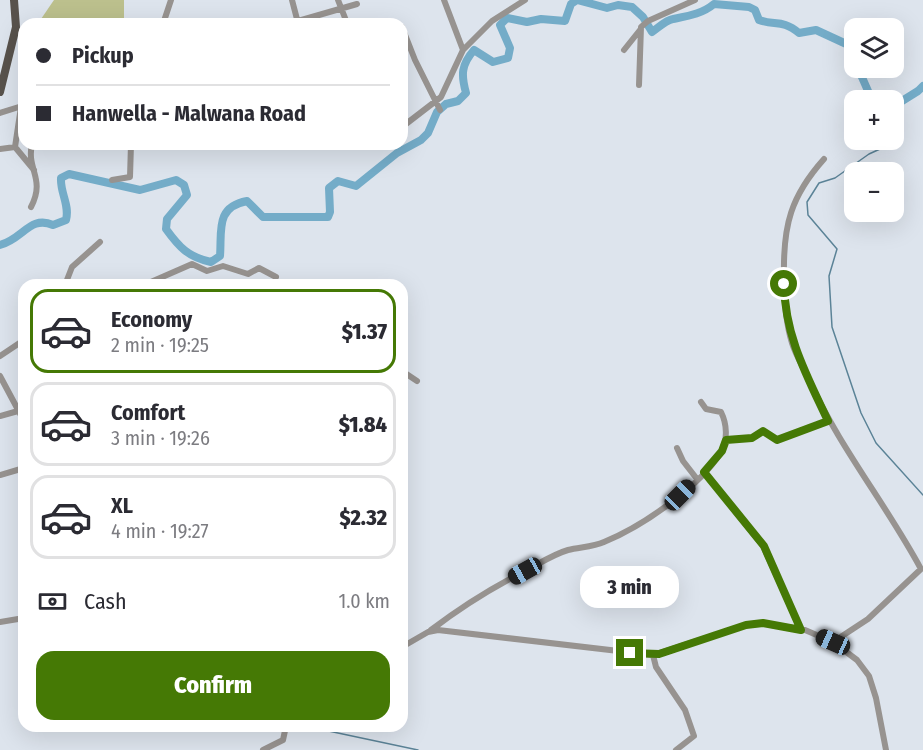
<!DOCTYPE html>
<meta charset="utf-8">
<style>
body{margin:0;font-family:"Fira Sans Condensed",sans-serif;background:#f7f7f7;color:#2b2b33;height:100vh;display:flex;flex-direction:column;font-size:22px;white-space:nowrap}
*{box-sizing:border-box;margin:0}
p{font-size:20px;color:#7c7c81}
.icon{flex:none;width:33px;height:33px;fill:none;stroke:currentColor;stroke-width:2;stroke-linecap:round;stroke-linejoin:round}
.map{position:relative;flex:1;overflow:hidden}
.panel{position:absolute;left:18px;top:279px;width:390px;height:453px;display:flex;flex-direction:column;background:#fff;border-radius:18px;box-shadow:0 6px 24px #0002}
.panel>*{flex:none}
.guide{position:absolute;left:18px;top:18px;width:390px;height:132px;border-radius:18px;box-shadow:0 6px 24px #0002;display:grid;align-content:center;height:132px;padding:0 18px;background:#fff}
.buttons{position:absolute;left:844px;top:18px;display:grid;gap:12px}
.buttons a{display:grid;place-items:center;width:60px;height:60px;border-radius:12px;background:#fff;box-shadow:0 6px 24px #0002;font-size:30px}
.end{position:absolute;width:27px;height:27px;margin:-14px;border:8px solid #457905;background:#fff;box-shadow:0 0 0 3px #fff}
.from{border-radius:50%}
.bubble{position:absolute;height:42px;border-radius:18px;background:#fff;box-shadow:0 6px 24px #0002;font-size:20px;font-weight:800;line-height:42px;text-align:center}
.car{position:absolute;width:18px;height:36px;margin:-18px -9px;border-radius:8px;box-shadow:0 0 4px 2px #0007;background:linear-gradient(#222 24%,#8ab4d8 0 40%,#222 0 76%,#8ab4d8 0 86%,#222 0)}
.guide b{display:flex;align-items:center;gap:21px;height:57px;font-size:22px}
.guide b+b{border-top:2px solid #e1e1e2}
.guide i{width:15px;height:15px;background:#2b2b33}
ul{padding:10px 0 0;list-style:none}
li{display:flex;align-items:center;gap:18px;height:84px;margin:0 12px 9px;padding:0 6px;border:3px solid #e1e1e2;border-radius:18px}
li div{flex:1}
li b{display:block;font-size:22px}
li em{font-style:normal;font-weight:800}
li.current{border-color:#457905}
li>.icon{width:54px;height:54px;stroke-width:1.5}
.pay{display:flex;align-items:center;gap:15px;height:66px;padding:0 18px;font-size:22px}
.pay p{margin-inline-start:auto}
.button{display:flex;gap:12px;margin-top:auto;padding:12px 18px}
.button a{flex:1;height:69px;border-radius:18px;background:#457905;color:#fff;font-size:24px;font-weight:800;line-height:69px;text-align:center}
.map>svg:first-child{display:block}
.green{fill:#bcc08d}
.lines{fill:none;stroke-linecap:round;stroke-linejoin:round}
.stream{stroke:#5b8397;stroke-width:1.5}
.river{stroke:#74acc8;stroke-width:8}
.minor{stroke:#979390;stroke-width:6}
.major{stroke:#58524c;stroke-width:8}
.route{stroke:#457905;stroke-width:8}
</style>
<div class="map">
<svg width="923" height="750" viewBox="0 0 923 750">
<rect width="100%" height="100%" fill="#dde4ed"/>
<!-- green -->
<path class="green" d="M54,0H124V24H60L41,19Z"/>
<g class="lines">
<!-- stream -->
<path class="stream" d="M897,133L891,144L869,154L835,178L819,183L807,202L808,215L837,249L829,276L832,327L861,413L876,443L923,495
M305,726L418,750"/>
<!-- river -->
<path class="river" d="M865,68L861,75L872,100
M894,106L918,91L923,86
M0,245C23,239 30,215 53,225L66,220C70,205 60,193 61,178L69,174L140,190L176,180L184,185L187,195L167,219L166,229C179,247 188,257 211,262L220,256C222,231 215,207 247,201L263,217H328L330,212L329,188L338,181L356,186L397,153L421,140L428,133L437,112L446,104L458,101L466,93C461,75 461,65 474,50L493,62L508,58L510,48L500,25L507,18L527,22L541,19L565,21L571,4L577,0L607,8L618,5L632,7L643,17L652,32C658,28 666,20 673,19C688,16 702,14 714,4L749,7L755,10L759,20C775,26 782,19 799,33L816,30L855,48"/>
<!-- minor -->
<path class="minor" d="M292,0L298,23
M338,0L347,23L352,24
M444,0L463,50
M298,21L357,4
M163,24L171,0
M366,24H396
M402,27L415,60L440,110
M624,50L640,30
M639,85L641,27L648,21L695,0
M21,107L15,147L34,170
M0,113L22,106
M402,127L441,97L463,50L492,21L525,0
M0,149L15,147
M824,159C791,196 783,225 784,275C784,298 785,321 792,343C796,356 804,368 809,380C840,448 886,504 921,569L868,619L833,642
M112,180L130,177L131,144
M31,207C46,178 26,170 32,144
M65,285L72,267L100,242
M144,285L192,264L207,271L223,266L248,274L259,268L276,277
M0,356L24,340
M402,371L417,381
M0,376L24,421
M0,416L18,411
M726,440L752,438L763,431L777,440L828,421
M677,448L683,461L697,479
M704,472L763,546L801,630
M0,475L24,468
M0,622L24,618
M431,630C461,607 493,587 527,570C540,563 554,554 568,550C580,547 593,547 604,542C641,527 700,487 721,452C728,440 727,424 721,412L706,409L701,402
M402,647L428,632L438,630L653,655L746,625L763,623L805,630L833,642L857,660L869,676L876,698L886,750
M653,655L656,667L685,710L694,736L676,750
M263,750L283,740L286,726"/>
<!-- major -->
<path class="major" d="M0,92L16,27L14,0"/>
</g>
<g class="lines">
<!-- route -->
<path class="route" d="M630,653L659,654L746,625L763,623L801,630L764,546L704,472L722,451L726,440L752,438L763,431L777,440L828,421C806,374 785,336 784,284"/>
</g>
</svg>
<div class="buttons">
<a><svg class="icon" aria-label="layers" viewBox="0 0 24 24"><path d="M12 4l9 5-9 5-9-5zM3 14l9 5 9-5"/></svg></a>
<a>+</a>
<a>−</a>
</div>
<i class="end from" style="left:784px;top:284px"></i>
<i class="end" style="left:630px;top:653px"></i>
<div class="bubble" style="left:580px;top:566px;width:99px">3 min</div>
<i class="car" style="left:680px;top:495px;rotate:45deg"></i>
<i class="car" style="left:525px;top:571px;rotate:241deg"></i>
<i class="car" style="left:833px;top:642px;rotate:294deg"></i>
<div class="guide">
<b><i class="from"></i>Pickup</b>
<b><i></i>Hanwella - Malwana Road</b>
</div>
<section class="panel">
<ul>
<li class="current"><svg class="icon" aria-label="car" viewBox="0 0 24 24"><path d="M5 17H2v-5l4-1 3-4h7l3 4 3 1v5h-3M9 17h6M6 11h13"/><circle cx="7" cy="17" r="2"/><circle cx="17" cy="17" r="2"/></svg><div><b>Economy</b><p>2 min · 19:25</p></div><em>$1.37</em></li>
<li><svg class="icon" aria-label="car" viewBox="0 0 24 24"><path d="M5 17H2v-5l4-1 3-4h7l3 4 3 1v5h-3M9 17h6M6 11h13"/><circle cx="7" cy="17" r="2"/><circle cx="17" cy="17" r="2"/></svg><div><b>Comfort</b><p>3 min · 19:26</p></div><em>$1.84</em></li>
<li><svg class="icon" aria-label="car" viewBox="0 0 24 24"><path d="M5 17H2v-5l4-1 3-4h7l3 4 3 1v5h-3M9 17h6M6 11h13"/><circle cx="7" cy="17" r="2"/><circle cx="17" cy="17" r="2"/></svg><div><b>XL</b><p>4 min · 19:27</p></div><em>$2.32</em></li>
</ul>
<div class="pay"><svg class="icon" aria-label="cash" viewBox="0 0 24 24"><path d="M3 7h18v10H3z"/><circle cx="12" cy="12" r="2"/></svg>Cash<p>1.0 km</p></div>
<div class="button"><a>Confirm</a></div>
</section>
</div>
